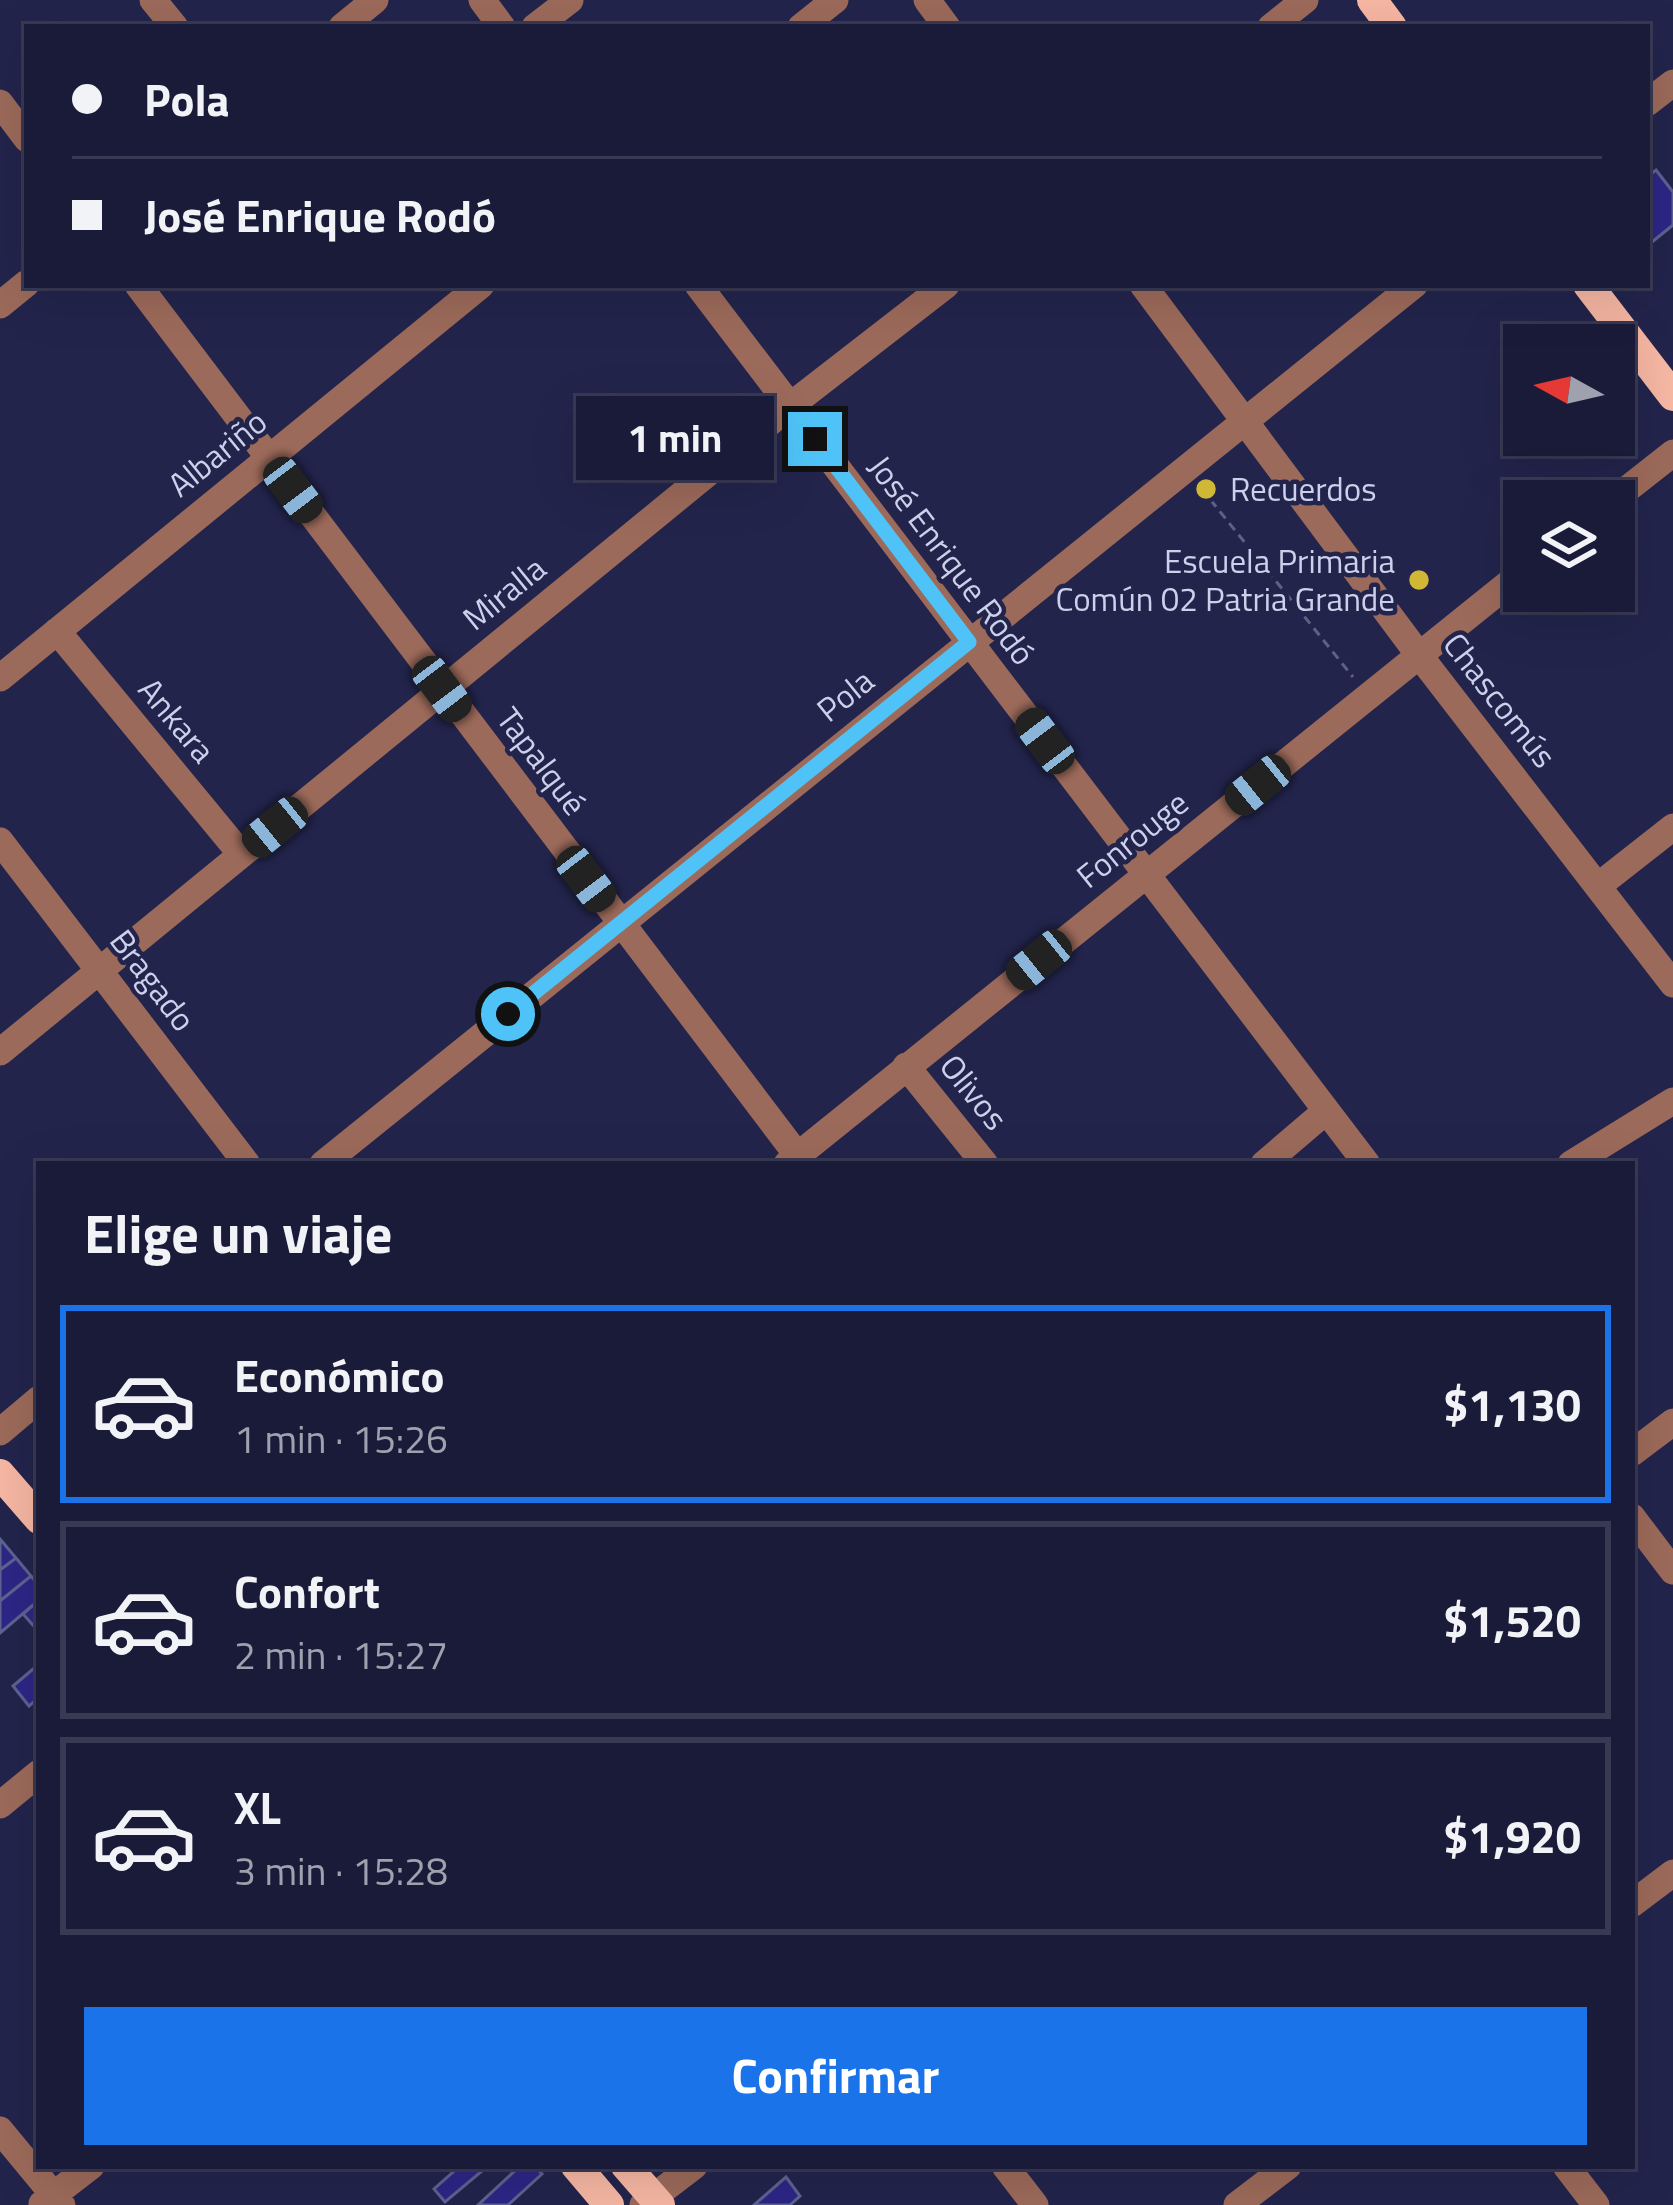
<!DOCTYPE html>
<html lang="es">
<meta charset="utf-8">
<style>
body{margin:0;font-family:"Titillium Web",sans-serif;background:#272844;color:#f1f3f6;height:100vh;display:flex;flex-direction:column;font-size:45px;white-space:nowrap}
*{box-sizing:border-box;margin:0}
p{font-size:39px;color:#9fa1ae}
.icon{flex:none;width:66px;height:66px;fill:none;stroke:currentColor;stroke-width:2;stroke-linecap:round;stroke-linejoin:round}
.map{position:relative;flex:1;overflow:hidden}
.sheet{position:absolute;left:36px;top:1161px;width:1599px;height:1008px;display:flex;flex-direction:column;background:#1a1b39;border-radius:0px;box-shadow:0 12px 48px #0002,0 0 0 3px #383953}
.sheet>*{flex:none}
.top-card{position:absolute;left:24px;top:24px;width:1626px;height:264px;border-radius:0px;box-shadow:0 12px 48px #0002,0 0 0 3px #383953;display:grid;align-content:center;height:264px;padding:0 48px;background:#1a1b39}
.needle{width:78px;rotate:278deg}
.buttons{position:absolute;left:1503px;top:324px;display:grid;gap:24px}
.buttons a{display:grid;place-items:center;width:132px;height:132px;border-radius:0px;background:#1a1b39;box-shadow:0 12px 48px #0002,0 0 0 3px #383953;font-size:60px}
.end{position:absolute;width:54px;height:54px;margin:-27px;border:15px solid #4fc3f7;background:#111;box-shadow:0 0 0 6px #111}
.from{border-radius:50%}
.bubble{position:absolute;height:84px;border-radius:0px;background:#1a1b39;box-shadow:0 12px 48px #0002,0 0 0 3px #383953;font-size:39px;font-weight:700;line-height:84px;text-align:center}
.car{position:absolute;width:36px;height:72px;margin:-36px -18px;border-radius:15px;box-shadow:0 0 9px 3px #0007;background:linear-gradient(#222 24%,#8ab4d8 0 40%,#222 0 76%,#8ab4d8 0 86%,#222 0)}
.top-card b{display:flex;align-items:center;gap:42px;height:114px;font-size:45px}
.top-card b+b{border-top:3px solid #383953}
.top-card i{width:30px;height:30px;background:#f1f3f6}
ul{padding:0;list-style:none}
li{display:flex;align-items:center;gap:36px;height:198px;margin:0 24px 18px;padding:0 24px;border:6px solid #383953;border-radius:0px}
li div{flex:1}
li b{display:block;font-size:45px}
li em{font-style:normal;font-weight:700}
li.active{border-color:#1a73e8}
li>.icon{width:108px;height:108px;stroke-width:1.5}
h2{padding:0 48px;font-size:54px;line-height:144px}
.button{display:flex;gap:24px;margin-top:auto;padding:24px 48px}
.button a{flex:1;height:138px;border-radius:0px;background:#1a73e8;color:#fff;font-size:48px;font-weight:700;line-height:138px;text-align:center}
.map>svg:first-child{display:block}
.building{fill:#2d2686;stroke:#5d6390;stroke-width:3}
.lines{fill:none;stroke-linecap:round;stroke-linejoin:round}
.path{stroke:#5f6184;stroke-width:3;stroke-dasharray:9 6;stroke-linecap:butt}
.minor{stroke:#9c6a5a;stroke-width:27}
.major{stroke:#f6b7a3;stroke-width:30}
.route{stroke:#4fc3f7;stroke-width:15}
.poi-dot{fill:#d0b736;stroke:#22244c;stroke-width:4.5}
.labels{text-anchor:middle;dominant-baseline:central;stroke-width:9;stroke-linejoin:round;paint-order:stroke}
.street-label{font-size:33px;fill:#ccd0ea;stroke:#22244c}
.poi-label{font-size:33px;fill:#ccd0ea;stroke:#22244c;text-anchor:start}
</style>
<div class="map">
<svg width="1673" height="2205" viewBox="0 0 1673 2205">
<rect width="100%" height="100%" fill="#22244c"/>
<!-- building -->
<path class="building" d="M1656,170L1673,192V225L1647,246V177Z
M0,1539L16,1558L0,1570Z
M16,1558L31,1576L0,1601V1570Z
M31,1576L39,1586V1600L0,1633V1601Z
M39,1600V1632L23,1614Z
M39,1664V1697L29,1706L13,1686Z
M460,2166H488L445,2202L434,2189Z
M520,2166H535L542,2174L508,2205H478Z
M786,2177L800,2196L790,2205H754Z"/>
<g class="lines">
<!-- path -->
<path class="path" d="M1201,488L1353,677"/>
<!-- minor -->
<path class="minor" d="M153,0L175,27
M482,0L502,27
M927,0L947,27
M342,27L375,0
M535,27L570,0
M801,27L835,0
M1271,27L1305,0
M0,103L27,139
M1647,103L1673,83
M138,285L804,1164
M698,285L1367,1164
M1143,285L1419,655L1673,984
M0,305L27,283
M1612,501L1673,453
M57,631L241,854
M0,678L481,285
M0,841L247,1164
M1598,886L1673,827
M0,1052L790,406L946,285
M906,1066L985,1164
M323,1164L1414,285
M787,1164L1524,571
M1264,1164L1326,1111
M1571,1164L1673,1101
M0,1432L39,1399
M1632,1453L1673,1422
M1632,1517L1673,1571
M0,1805L39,1773
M1632,1904L1673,1873
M0,2130L62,2205
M1005,2166L1035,2205
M1566,2166L1596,2205
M42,2204L91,2166
M643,2205L694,2166
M1237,2205L1288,2166"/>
<!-- major -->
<path class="major" d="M1372,0L1392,27
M1588,285L1673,396
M0,1474L39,1519
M576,2166L609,2205
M626,2166L660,2205"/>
</g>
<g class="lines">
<!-- route -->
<path class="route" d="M508,1014L969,642L815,439"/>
</g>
<!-- markers -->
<g class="poi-dot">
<circle cx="1206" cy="489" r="12"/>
<circle cx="1419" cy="580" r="12"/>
</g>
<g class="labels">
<!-- street labels -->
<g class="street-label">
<text transform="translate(217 453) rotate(-39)">Albariño</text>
<text transform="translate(952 560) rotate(53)">José Enrique Rodó</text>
<text transform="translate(504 593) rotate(-39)">Miralla</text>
<text transform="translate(845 695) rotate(-39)">Pola</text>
<text transform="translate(1500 700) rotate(52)">Chascomús</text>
<text transform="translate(177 720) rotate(50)">Ankara</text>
<text transform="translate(542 761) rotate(53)">Tapalqué</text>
<text transform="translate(1132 839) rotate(-39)">Fonrouge</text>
<text transform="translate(153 980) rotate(53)">Bragado</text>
<text transform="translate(974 1092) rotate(51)">Olivos</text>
</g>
<!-- poi labels -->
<g class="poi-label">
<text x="1230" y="489">Recuerdos</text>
<text x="1395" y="561" text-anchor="end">Escuela Primaria<tspan x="1395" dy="38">Común 02 Patria Grande</tspan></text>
</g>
</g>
</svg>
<div class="buttons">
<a><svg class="needle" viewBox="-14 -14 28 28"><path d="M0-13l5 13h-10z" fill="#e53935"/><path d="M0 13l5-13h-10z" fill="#9fa1ae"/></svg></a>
<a><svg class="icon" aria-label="layers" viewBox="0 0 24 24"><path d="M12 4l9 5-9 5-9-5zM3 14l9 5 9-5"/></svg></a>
</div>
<i class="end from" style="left:508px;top:1014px"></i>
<i class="end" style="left:815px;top:439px"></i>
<div class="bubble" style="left:576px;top:396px;width:198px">1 min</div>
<i class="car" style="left:293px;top:490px;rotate:143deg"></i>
<i class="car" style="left:442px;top:689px;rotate:143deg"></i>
<i class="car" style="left:1045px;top:741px;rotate:323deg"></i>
<i class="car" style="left:1258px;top:785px;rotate:231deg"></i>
<i class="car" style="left:275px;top:827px;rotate:231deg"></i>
<i class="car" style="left:586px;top:879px;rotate:143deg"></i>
<i class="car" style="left:1039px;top:960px;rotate:231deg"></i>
<div class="top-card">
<b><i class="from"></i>Pola</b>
<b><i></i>José Enrique Rodó</b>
</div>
<section class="sheet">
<h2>Elige un viaje</h2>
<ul>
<li class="active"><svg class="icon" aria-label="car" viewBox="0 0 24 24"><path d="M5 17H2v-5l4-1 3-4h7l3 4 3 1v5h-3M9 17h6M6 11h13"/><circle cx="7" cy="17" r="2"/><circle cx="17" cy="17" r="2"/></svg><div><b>Económico</b><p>1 min · 15:26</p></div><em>$1,130</em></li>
<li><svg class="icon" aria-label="car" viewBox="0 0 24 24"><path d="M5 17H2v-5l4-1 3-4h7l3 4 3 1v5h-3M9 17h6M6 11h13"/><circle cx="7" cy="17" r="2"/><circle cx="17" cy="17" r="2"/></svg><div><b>Confort</b><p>2 min · 15:27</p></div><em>$1,520</em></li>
<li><svg class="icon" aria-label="car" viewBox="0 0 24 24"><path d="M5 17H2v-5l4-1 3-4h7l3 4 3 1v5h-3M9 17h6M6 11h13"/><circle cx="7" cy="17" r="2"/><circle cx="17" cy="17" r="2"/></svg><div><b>XL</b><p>3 min · 15:28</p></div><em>$1,920</em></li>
</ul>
<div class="button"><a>Confirmar</a></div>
</section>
</div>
